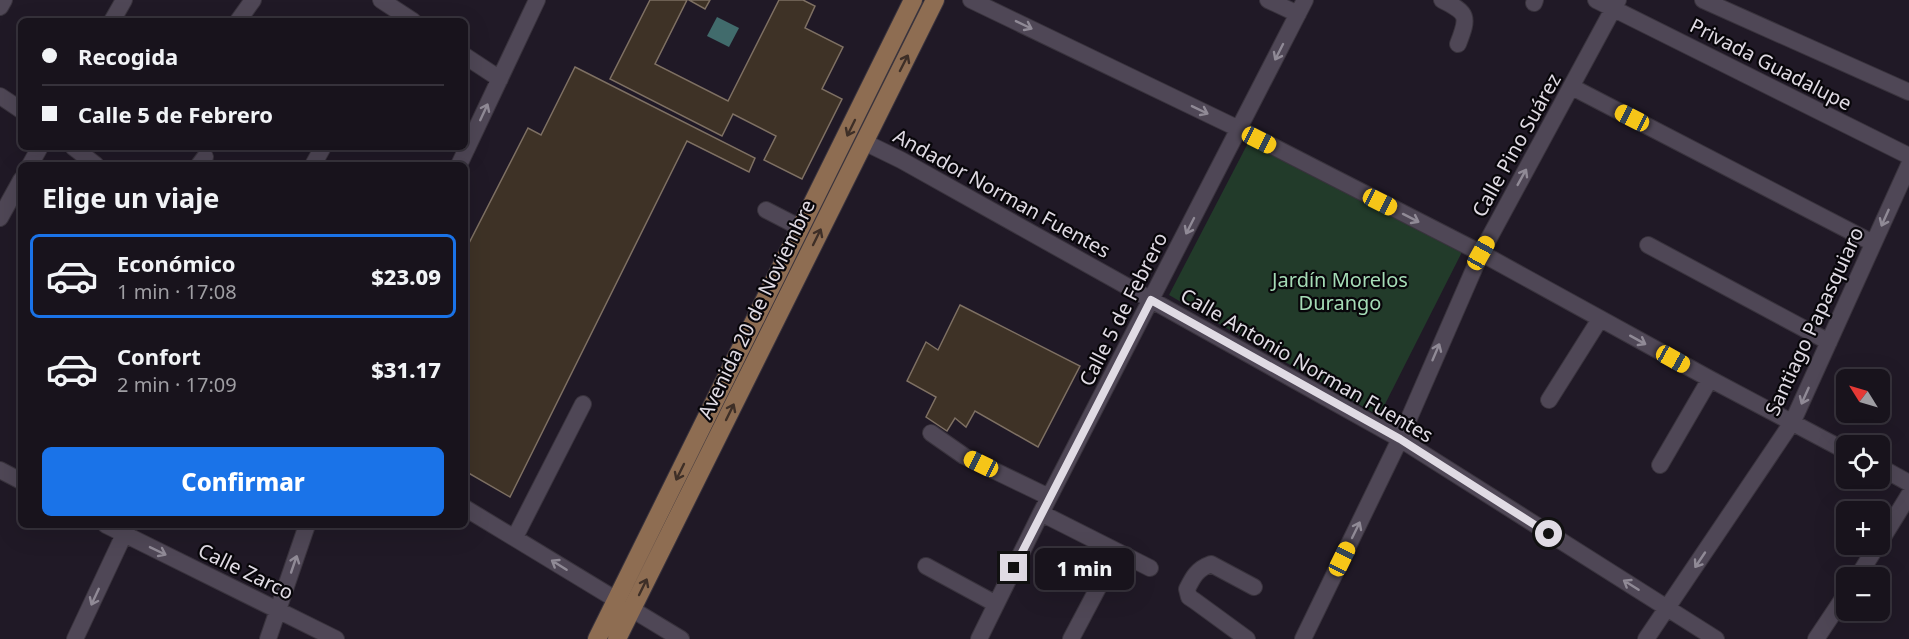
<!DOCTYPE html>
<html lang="es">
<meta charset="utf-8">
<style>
body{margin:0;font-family:"Noto Sans",sans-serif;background:#252029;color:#f1f3f6;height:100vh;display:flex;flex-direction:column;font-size:22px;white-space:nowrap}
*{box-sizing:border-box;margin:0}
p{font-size:20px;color:#9f9ea3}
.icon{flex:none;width:33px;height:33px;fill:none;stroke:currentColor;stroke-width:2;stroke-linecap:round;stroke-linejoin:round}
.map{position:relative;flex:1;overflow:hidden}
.sheet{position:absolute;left:18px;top:162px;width:450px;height:366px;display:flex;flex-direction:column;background:#18131c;border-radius:9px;box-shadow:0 6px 24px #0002,0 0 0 2px #36323b}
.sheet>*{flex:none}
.top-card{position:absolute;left:18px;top:18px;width:450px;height:132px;border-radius:9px;box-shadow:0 6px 24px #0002,0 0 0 2px #36323b;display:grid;align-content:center;height:132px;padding:0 24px;background:#18131c}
.needle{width:39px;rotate:307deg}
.fabs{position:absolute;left:1836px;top:369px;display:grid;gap:12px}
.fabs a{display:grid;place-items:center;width:54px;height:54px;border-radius:9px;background:#18131c;box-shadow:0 6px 24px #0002,0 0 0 2px #36323b;font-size:30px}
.end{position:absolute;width:27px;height:27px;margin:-14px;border:8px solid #e0dbe4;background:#111;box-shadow:0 0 0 3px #111}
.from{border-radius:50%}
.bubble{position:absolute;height:42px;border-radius:9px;background:#18131c;box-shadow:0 6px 24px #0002,0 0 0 2px #36323b;font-size:20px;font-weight:800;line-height:42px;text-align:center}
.car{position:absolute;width:18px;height:36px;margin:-18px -9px;border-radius:8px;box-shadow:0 0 4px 2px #0007;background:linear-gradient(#f5c518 24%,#345 0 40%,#f5c518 0 76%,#345 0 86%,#f5c518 0)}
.top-card b{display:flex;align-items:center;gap:21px;height:57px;font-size:22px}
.top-card b+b{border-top:2px solid #36323b}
.top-card i{width:15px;height:15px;background:#f1f3f6}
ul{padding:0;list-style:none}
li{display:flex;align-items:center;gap:18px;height:84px;margin:0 12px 9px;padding:0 12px;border:3px solid transparent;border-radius:9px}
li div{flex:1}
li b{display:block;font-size:22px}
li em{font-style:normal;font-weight:800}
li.active{border-color:#1a73e8}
li>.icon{width:54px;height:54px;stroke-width:1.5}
h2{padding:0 24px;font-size:27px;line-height:72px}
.button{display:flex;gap:12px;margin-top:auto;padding:12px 24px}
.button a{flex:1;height:69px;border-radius:9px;background:#1a73e8;color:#fff;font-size:24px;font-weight:800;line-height:69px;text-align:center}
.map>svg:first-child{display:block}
.green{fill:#223b2a}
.water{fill:#416b6c}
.building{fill:#3e3226;stroke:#7e7063;stroke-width:1.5}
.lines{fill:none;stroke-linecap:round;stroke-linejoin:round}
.minor-casing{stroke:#39333d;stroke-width:18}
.major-casing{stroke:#39333d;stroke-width:20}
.minor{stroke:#4f4756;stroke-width:16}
.major{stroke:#8e6d52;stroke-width:18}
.oneway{stroke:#908a96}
.oneway2{stroke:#3e2f27}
.route{stroke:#e0dbe4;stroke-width:8}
.labels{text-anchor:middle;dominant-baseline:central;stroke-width:4.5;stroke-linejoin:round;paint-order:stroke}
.street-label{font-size:20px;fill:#e0dbe4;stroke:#08060a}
.park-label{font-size:20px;fill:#a5dcb6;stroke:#08060a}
</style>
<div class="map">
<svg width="1909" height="639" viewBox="0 0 1909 639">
<rect width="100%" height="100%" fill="#201926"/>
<!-- green -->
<path class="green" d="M1248,143L1462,252L1379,416L1169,295Z"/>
<!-- water -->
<path class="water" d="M717,17L739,28L729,47L707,36Z"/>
<!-- building -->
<path class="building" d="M650,0H687L655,64L728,101L779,0H803L815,6L805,28L843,47L822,89L842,99L802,179L764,160L776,136L733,114L722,136L610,79Z
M689,0H710L705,9Z
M575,67L755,158L749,172L687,141L510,497L465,471V251L528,128L541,135Z
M960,305L1080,366L1038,447L975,411L966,427L955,418L947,431L926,417L936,397L907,381L926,342L938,350Z"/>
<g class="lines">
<!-- minor casing -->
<g class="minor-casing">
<path id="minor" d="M381,0L413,21
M971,0L1239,129L1481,253L1710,379L1846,451
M1268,0L1298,14
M1442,0C1468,13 1469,16 1458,44
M1596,0L1909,156
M1703,0L1909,92
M1534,3L1535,0
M0,7L4,0
M112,21L124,0
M238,21L253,0
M465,56L500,79
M1572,87L1873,243
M0,96L21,110
M864,142L901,160L1400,439L1716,639
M73,147L96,165
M30,165L40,147
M199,165L205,157
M313,165L323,147
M459,165L537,0
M766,210L801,228
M0,218L21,180
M1648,245L1829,342
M1549,400L1600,319
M931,433L964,456L1049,497
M1660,465L1710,379
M1880,467L1909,483
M0,470L21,481
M465,508L681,639
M1041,513L1150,568
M106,525L336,639
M515,537L583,404
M1880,542L1909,495
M926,566L996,604
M1857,578L1878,544
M75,639L128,526
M268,639L307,525
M979,639L1041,513L1305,0
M1071,639L1117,552
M1247,639L1195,601L1189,597L1187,589C1193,577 1197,569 1211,564L1254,587
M1303,639L1400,439L1481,253L1618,0
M1646,639L1793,421L1909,165
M1816,639L1846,594"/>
</g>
<!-- major casing -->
<g class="major-casing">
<path id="major" d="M597,639L913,0
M617,639L935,0"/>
</g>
<!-- minor -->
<use href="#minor" class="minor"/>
<!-- major -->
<use href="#major" class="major"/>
</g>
<!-- one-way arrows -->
<defs><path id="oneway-shaft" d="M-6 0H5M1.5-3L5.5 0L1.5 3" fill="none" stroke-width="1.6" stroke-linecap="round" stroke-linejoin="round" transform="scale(1.5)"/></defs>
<g class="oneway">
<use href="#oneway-shaft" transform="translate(1024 25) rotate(26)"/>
<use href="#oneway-shaft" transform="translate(1279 52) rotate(117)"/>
<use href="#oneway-shaft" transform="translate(1200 110) rotate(26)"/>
<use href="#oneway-shaft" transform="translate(484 112) rotate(-65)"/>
<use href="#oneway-shaft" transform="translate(1522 177) rotate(-61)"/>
<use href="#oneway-shaft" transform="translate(1411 218) rotate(27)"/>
<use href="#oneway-shaft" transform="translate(1885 218) rotate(114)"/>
<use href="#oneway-shaft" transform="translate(1190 226) rotate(117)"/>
<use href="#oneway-shaft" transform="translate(1638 340) rotate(29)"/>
<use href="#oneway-shaft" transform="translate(1436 352) rotate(-67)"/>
<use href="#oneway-shaft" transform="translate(1805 396) rotate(114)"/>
<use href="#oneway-shaft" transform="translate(1356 530) rotate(-64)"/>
<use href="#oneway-shaft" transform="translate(158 551) rotate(26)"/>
<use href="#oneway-shaft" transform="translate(1700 560) rotate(124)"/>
<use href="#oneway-shaft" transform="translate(294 564) rotate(-71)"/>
<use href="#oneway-shaft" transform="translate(559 565) rotate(-148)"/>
<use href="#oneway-shaft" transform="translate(1631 585) rotate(-148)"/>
<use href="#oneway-shaft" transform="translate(95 597) rotate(115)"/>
</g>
<g class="oneway2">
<use href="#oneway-shaft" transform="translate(904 63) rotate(-63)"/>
<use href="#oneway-shaft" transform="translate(851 128) rotate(116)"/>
<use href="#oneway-shaft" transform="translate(817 237) rotate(-64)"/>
<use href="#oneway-shaft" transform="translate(730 412) rotate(-64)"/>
<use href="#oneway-shaft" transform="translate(680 472) rotate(116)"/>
<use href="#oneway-shaft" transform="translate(643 587) rotate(-64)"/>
</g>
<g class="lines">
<!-- route -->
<path class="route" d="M1014,568L1151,300L1400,439L1549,534"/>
</g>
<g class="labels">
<!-- street labels -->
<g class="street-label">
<text transform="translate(1771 64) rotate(27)">Privada Guadalupe</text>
<text transform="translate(1516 145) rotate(-61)">Calle Pino Suárez</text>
<text transform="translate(1002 193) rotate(29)">Andador Norman Fuentes</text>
<text transform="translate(756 309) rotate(-64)">Avenida 20 de Noviembre</text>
<text transform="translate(1123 309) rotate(-63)">Calle 5 de Febrero</text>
<text transform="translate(1814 321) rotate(-65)">Santiago Papasquiaro</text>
<text transform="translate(1307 365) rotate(30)">Calle Antonio Norman Fuentes</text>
<text transform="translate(246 571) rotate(26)">Calle Zarco</text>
</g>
<!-- park labels -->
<g class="park-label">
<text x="1340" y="279">Jardín Morelos<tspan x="1340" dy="23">Durango</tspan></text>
</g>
</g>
</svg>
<div class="fabs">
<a><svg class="needle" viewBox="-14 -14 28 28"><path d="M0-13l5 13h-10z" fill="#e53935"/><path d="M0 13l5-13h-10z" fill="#9f9ea3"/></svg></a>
<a><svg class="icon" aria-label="locate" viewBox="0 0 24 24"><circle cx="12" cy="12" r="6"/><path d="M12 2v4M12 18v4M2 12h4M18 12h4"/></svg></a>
<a>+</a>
<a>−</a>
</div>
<i class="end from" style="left:1549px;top:534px"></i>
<i class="end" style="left:1014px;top:568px"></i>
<div class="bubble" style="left:1035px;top:548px;width:99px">1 min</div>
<i class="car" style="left:1632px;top:118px;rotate:297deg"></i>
<i class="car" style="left:1259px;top:140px;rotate:117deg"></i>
<i class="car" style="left:1380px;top:202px;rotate:117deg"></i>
<i class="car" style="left:1481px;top:253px;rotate:29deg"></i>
<i class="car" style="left:1673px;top:359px;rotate:119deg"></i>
<i class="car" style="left:981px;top:464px;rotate:296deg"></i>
<i class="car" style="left:1342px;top:559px;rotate:26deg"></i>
<div class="top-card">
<b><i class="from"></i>Recogida</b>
<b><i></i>Calle 5 de Febrero</b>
</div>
<section class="sheet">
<h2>Elige un viaje</h2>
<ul>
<li class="active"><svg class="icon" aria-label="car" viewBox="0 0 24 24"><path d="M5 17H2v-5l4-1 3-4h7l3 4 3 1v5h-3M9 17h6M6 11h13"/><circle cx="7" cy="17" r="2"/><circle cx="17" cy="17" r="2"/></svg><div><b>Económico</b><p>1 min · 17:08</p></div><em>$23.09</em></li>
<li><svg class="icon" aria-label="car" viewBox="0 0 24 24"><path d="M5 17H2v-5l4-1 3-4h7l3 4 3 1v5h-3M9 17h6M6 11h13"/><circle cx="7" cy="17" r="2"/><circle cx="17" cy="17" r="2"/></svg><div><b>Confort</b><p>2 min · 17:09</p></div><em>$31.17</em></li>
</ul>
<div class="button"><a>Confirmar</a></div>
</section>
</div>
